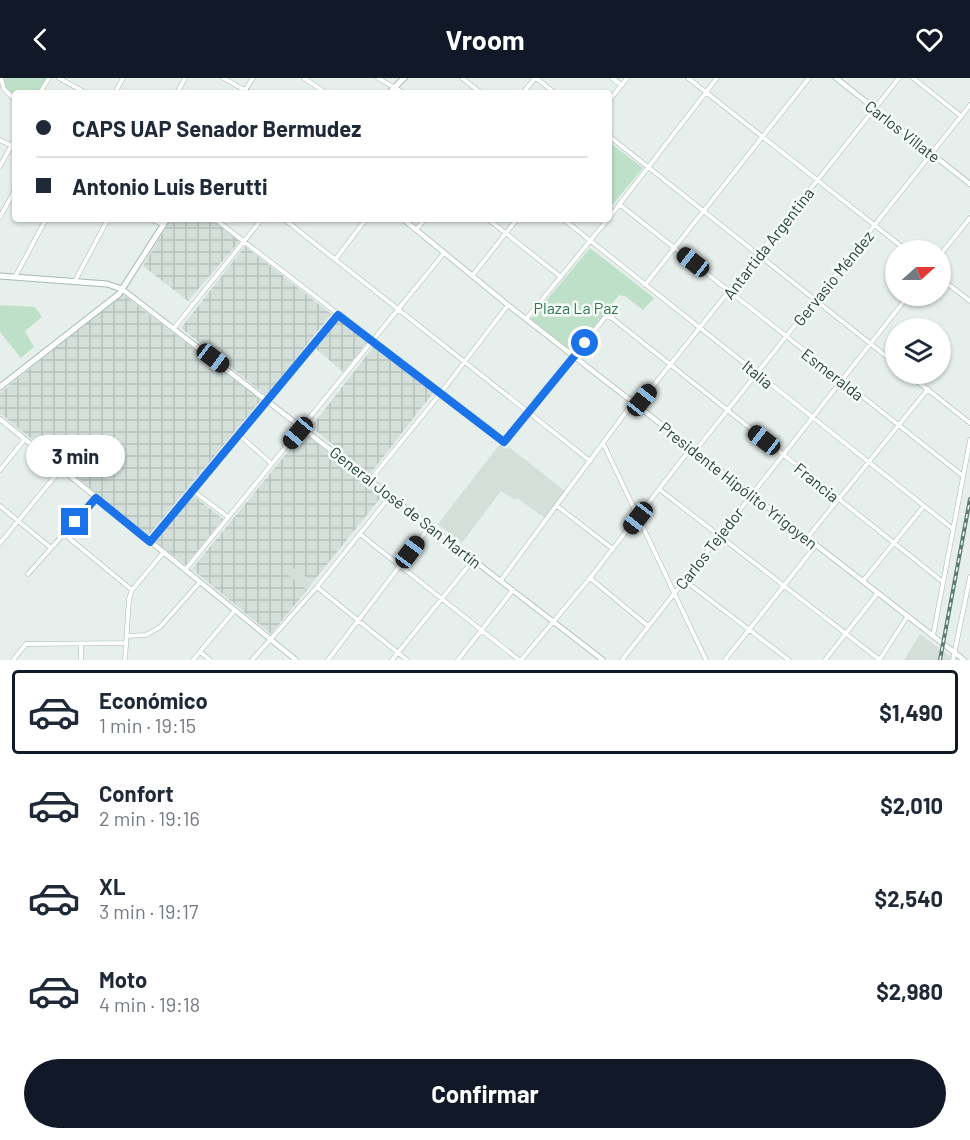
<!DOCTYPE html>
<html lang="es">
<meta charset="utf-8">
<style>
body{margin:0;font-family:Barlow,sans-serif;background:#f2f2f3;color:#1f2937;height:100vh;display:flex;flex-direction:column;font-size:22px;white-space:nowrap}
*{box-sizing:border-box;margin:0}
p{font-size:20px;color:#747a83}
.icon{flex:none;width:33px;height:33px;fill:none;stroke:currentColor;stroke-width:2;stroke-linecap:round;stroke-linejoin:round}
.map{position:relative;height:582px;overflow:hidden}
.details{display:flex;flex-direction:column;background:#fff;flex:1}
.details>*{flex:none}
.banner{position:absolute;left:12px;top:12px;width:600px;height:132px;border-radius:6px;box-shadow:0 2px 4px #0004;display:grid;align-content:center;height:132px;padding:0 24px;background:#fff}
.needle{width:39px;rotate:69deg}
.buttons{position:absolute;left:885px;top:162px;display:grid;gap:12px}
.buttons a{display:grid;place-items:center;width:66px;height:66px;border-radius:50%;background:#fff;box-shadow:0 2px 4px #0004;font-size:30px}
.end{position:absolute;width:27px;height:27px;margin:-14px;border:8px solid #1a73e8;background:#fff;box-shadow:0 0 0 3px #fff}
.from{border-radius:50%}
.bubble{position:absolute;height:42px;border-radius:21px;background:#fff;box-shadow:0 2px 4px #0004;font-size:20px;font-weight:700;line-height:42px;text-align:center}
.car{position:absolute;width:18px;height:36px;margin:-18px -9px;border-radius:8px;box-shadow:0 0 4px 2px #0007;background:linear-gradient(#222 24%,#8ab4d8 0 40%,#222 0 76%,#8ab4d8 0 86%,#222 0)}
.banner b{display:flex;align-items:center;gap:21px;height:57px;font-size:22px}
.banner b+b{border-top:2px solid #e0e1e3}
.banner i{width:15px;height:15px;background:#1f2937}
ul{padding:10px 0 0;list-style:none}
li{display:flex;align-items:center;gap:18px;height:84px;margin:0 12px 9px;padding:0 12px;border:3px solid transparent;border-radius:6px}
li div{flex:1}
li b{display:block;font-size:22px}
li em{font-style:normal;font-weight:700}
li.on{border-color:#111827}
li>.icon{width:54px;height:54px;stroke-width:1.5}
.button{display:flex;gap:12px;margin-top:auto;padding:12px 24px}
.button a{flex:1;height:69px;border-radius:36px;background:#111827;color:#fff;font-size:24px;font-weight:700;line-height:69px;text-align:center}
header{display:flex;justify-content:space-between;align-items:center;height:78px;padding:0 24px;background:#111827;color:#fff;font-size:27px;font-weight:700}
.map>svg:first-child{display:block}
.built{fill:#d4dfda}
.industrial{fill:url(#industrial-grid)}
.park{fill:#bfe0c8}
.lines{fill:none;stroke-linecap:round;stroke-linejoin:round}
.minor-casing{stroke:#a8b8b2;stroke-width:5}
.tertiary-casing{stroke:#a8b8b2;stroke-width:6}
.secondary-casing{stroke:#a4bbb3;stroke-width:7}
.minor{stroke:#fff;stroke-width:4}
.tertiary{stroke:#fff;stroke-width:4.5}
.secondary{stroke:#fff;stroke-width:5}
.rail-casing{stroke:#5f7d75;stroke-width:4}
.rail{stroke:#f7fbf9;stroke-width:1.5;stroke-dasharray:4.5;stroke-linecap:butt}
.route{stroke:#1a73e8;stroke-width:8}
.labels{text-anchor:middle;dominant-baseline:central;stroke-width:5;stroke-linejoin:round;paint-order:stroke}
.street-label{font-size:16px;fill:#24423a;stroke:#f7fbf9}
.park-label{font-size:16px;fill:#2d7a4b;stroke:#f7fbf9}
</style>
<header><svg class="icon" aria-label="back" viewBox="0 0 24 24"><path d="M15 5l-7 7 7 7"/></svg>Vroom<svg class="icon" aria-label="heart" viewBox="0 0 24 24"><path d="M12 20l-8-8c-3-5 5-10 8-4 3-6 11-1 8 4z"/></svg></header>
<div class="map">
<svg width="970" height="582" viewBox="0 0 970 582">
<defs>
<pattern id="industrial-grid" width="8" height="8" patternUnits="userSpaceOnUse" patternTransform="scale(1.5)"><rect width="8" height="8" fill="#d4dfda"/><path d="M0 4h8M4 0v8" fill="none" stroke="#b6c1bc"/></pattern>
</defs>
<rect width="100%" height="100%" fill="#e6efeb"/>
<!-- built -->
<path class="built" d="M500,366L506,371L509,369L565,413L545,440L517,420L515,422L501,413L462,465L438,446Z
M295,489L313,504L307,512L289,497Z
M920,556L951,579L950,582H904Z"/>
<!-- industrial -->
<path class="industrial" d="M171,141H211L240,163L188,223L143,188Z
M245,168L331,236L267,318L181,250Z
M122,216L261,322L148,458L0,335V315Z
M338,239L368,263L343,294L314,269Z
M374,268L433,315L370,396L311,349Z
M304,354L382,418L313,504L294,490L289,497L307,512L271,556L192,491Z
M193,417L223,441L186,487L156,464Z"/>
<!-- park -->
<path class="park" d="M1,0H49L40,15H15V22L9,17Z
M609,64L643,90L609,131Z
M590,170L654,220L643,232L625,218L619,217L574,275L531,241Z
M0,227L35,229L42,239L25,253L34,269L21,280L0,254Z"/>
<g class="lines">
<!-- minor casing -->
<g class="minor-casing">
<path id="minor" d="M1,0L4,11L15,22
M59,0L86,15
M223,0L245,12L253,0
M304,0L326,15
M378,0L404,15
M462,0L481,15
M536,0L555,15
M612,0L622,7
M688,0L906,172
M913,0L961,38
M40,15L49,0
M115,15L123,0
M177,15L185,0
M523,15L535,0
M609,23L627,0
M609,58L896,286
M0,62L10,67
M0,88L15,61
M619,126L963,398
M0,139L15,112
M609,140L717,0
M151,141L164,147
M215,141L505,365L606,238L612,240L943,504
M284,141L590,383
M488,141L561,199
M563,141L953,451
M416,152L425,141
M940,177L970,140
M335,182L366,141
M472,198L517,141
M15,199L46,141
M940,200L970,223
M75,203L108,141
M645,207L809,0
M526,241L608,141
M174,250L262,141
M908,296L970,345
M238,356L272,386
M603,365L706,582
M695,373L970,27
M0,392L25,361
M371,401L440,316L508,227
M659,411L880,582
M192,412L228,439
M0,428L51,470
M557,428L613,471
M64,456L132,512
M360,456L519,582
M807,460L928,311
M150,464L338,237
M0,465L61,391
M186,491L444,175
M28,496L96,420
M590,500L648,548
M501,502L629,330L642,322L899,0
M684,502L789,582
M863,503L924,428
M317,509L407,582
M127,558L146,557L160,549L200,504
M933,558L970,362
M81,567V582
M200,574L210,582
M880,581L907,539
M13,582L26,566L126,565
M125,582L129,521L132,512L164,474
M193,582L235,532
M252,582L317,509L391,417
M328,582L431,447
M392,582L474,481
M458,582L513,512
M521,582L590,500L691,370
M622,582L908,218
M725,582L816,467
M825,582L877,516
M953,582L970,499"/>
</g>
<!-- tertiary casing -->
<g class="tertiary-casing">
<path id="tertiary" d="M836,0L970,106
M403,141L508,227L964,582
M122,211L603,582
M0,341L296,582"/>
</g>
<!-- secondary casing -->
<g class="secondary-casing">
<path id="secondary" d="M244,15L245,12L248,15
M389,15L404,0
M0,198L107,206L122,211
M0,309L119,216L167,141"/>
</g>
<!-- minor -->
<use href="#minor" class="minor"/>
<!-- tertiary -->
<use href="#tertiary" class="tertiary"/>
<!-- secondary -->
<use href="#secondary" class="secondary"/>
<!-- rail casing -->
<g class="rail-casing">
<path id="rail" d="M940,582L970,421"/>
</g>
<!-- rail -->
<use href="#rail" class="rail"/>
</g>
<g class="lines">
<!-- route -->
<path class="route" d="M75,444L96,420L150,464L338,237L504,364L585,265"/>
</g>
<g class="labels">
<!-- street labels -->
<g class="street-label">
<text transform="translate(903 53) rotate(38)">Carlos Villate</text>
<text transform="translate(768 165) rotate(-52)">Antartida Argentina</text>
<text transform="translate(833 200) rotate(-51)">Gervasio Méndez</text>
<text transform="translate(758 296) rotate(39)">Italia</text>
<text transform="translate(833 296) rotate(38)">Esmeralda</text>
<text transform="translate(817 404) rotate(39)">Francia</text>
<text transform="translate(739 407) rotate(38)">Presidente Hipólito Yrigoyen</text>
<text transform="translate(406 429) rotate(38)">General José de San Martín</text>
<text transform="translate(709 470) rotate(-52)">Carlos Tejedor</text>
</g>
<!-- park labels -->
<g class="park-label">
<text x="576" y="229">Plaza La Paz</text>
</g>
</g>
</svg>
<div class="buttons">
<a><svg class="needle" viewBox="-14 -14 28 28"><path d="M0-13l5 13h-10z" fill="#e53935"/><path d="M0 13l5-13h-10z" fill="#747a83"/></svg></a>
<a><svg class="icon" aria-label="layers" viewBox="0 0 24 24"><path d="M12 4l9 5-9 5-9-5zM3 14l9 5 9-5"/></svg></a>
</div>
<i class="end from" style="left:585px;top:265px"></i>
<i class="end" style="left:75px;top:444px"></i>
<div class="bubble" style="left:26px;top:357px;width:99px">3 min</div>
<i class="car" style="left:693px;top:184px;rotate:308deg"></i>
<i class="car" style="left:213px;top:280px;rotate:127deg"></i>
<i class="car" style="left:642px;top:322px;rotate:39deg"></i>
<i class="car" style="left:298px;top:355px;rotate:220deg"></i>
<i class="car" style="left:764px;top:362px;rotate:308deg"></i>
<i class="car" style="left:638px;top:440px;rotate:218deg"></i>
<i class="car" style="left:410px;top:474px;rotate:37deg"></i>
<div class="banner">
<b><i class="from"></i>CAPS UAP Senador Bermudez</b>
<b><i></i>Antonio Luis Berutti</b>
</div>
</div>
<section class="details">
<ul>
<li class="on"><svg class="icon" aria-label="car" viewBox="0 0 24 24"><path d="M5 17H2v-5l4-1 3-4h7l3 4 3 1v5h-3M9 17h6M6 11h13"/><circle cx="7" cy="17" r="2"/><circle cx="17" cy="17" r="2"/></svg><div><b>Económico</b><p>1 min · 19:15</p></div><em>$1,490</em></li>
<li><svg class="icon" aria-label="car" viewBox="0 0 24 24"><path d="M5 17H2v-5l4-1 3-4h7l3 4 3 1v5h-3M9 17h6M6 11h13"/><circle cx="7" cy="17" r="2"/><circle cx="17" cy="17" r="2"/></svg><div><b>Confort</b><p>2 min · 19:16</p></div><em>$2,010</em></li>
<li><svg class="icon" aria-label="car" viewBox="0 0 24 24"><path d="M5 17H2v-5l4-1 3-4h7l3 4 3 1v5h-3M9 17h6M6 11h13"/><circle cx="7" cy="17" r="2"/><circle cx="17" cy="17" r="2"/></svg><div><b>XL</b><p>3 min · 19:17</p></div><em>$2,540</em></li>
<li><svg class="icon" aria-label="car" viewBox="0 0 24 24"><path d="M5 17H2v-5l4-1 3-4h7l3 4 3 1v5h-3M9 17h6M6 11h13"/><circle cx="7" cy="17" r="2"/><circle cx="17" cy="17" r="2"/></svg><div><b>Moto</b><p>4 min · 19:18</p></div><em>$2,980</em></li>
</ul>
<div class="button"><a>Confirmar</a></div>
</section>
